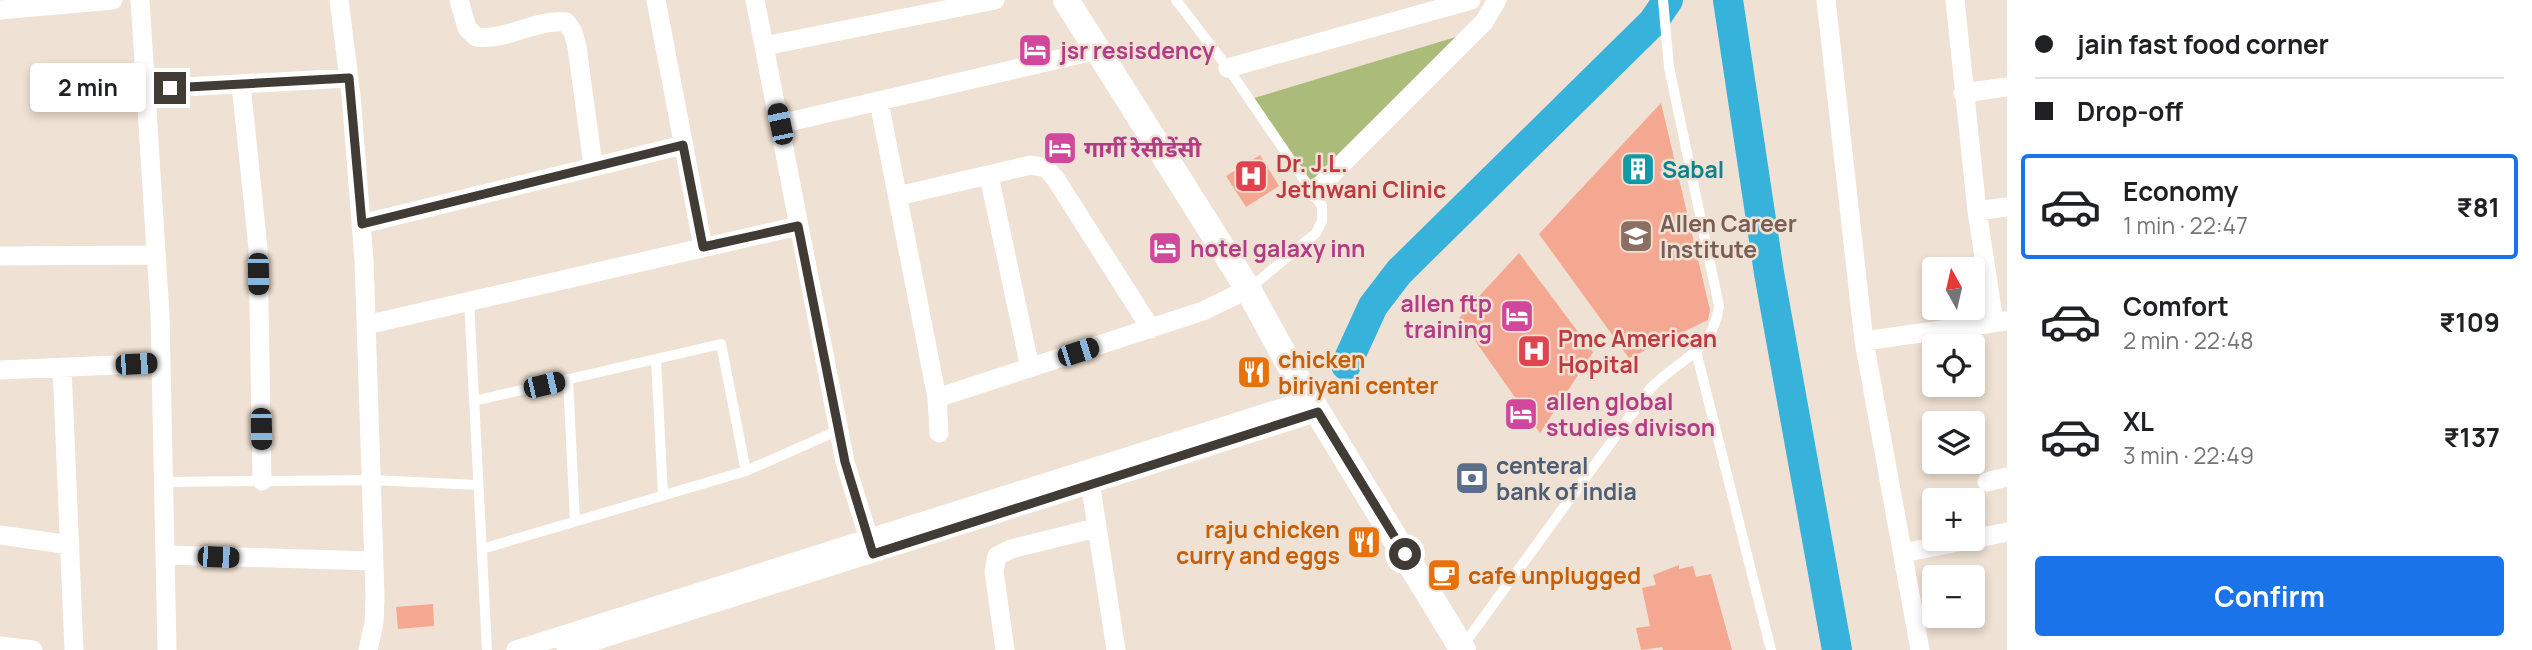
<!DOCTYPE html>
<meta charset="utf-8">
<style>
body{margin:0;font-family:Manrope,"Noto Sans Devanagari",sans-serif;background:#f2f2f2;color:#202124;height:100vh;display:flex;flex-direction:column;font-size:26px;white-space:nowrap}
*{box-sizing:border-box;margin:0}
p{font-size:23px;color:#757577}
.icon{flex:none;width:38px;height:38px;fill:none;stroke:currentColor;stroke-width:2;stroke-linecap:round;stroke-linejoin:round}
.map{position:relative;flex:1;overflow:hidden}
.details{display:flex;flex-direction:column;background:#fff;width:525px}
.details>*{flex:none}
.banner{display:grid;align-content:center;height:154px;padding:0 28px;background:#fff}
.needle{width:46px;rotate:352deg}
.controls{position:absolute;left:1922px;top:257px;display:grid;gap:14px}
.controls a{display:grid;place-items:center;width:63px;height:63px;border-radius:7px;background:#fff;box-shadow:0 4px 10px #0003;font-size:35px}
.end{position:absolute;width:32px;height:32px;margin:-16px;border:9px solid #403b35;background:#fff;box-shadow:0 0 0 4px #fff}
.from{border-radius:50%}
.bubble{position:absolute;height:49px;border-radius:7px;background:#fff;box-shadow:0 4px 10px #0003;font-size:23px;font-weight:700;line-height:49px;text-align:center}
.car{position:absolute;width:21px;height:42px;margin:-21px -10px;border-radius:9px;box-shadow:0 0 5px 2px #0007;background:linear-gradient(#222 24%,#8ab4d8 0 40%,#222 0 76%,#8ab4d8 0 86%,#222 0)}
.banner b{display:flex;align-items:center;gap:24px;height:66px;font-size:26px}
.banner b+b{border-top:2px solid #e0e0e0}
.banner i{width:18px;height:18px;background:#202124}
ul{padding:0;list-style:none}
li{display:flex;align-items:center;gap:21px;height:105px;margin:0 14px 10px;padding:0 14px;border:4px solid transparent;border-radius:7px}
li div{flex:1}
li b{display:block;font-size:26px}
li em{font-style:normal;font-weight:700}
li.current{border-color:#1a73e8}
li>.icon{width:63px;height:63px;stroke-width:1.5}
.button{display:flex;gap:14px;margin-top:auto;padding:14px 28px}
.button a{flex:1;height:80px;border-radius:7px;background:#1a73e8;color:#fff;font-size:28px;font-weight:700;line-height:80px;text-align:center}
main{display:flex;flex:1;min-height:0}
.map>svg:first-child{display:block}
.green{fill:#abbb7a}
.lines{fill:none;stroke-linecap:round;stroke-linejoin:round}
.river{stroke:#37b2db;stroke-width:30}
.building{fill:#f4a891}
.lane{stroke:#fff;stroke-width:10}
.street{stroke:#fff;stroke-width:19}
.secondary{stroke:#fff;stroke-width:26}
.route{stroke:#403b35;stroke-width:9}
.labels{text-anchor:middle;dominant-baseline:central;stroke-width:5;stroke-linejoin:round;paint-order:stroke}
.hotel-label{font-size:23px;font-weight:bold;fill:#b23c85;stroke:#efe1d3;text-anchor:start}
.health-label{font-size:23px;font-weight:bold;fill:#be3a42;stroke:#efe1d3;text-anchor:start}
.culture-label{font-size:23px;font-weight:bold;fill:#0d838f;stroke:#efe1d3;text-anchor:start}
.education-label{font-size:23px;font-weight:bold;fill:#785e54;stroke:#efe1d3;text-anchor:start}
.food-label{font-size:23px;font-weight:bold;fill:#c56008;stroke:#efe1d3;text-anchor:start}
.service-label{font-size:23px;font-weight:bold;fill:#4e5e75;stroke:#efe1d3;text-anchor:start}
</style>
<main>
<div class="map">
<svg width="2007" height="650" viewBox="0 0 2007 650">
<rect width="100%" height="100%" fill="#efe1d3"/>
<!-- green -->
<path class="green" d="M1456,37L1309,183L1251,99Z"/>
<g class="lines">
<!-- river -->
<path class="river" d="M1728,0L1769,273L1837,650
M1346,365L1373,306L1399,272L1653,22L1668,0"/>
</g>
<!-- building -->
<path class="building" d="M1661,103L1710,310L1708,320L1629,358L1539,234Z
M1260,155L1279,186L1246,207L1226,176Z
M1519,253L1593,352L1540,433L1459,318Z
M1679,565V569L1693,566L1696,577L1711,574L1732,650H1663L1662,647L1641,650L1636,628L1650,626L1642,588L1656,585L1653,575Z
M433,604L434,626L398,629L396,607Z"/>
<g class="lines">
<!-- lane -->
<path class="lane" d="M1176,0L1228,68L1322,206V221L1316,233L1249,289
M469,301L487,650
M1696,351L1771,650
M656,359L663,495
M568,379L575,521
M474,401L721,344L746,471
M164,482L371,480L478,485
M482,549L746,471L839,430
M1462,647L1650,389C1680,357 1712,354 1719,306L1669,67L1663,0"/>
<!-- street -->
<path class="street" d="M140,0L160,314L167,650
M339,0L351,95L364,260L375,596L374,623L368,650
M459,0L467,28L476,37C507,41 534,19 566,22L573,32L577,47L593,165
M656,0L703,247
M755,0L845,462L872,549
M1826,0L1864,341L1920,650
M1955,0L1977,211L1994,322
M0,10L113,0
M764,46L995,0
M1228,68L1471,0
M241,84L258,248L262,481
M146,89L349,78
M1963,93L2007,87
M879,102L937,398L939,433
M780,124L1098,50
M989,176L1030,368
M1314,192L1484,22L1497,0
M898,196L1031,165L1046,168L1055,178L1151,329
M1977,211L2007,207
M362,224L683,145
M0,256L156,255
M366,325L798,226
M1864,341L2006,321
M62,367L74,650
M0,370L161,363
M937,398L1203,311L1248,289
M1089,475L1116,650
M1987,482L2007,477
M0,535L70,545
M1903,553L2007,532
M165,555L374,561
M0,646L33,650
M516,650L1310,399
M566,650L1318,412
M1005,650L994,571L997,556L1011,549L1096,528"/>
<!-- secondary -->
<path class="secondary" d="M1066,0L1248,289L1294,373L1463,650"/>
</g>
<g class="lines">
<!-- route -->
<path class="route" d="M170,88L349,78L362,224L683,145L703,247L798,226L845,462L873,554L1318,412L1405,554"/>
</g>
<!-- icons -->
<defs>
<g id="hotel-square" transform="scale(1.75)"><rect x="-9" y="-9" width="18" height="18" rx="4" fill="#d1479c" stroke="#efe1d3"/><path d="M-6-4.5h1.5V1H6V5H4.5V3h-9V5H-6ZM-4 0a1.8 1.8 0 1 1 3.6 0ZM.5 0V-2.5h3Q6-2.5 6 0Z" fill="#fff"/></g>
<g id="building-square" transform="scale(1.75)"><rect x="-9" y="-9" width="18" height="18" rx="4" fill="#0f9aa8" stroke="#efe1d3"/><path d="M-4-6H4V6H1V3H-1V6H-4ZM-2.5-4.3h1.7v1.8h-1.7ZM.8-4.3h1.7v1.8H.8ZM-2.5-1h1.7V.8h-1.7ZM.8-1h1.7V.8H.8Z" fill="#fff"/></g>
<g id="hospital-square" transform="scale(1.75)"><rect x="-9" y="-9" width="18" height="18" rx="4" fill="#e0444e" stroke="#efe1d3"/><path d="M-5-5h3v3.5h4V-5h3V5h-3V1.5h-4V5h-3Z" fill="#fff"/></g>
<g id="university-square" transform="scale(1.75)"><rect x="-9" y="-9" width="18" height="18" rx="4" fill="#8d6e63" stroke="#efe1d3"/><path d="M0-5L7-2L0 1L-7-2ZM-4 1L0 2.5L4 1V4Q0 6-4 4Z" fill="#fff"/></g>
<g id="restaurant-square" transform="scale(1.75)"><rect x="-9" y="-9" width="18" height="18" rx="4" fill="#e8710a" stroke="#efe1d3"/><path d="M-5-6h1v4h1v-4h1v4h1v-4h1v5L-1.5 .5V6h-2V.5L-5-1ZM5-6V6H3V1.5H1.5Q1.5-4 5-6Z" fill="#fff"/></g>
<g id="bank-square" transform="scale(1.75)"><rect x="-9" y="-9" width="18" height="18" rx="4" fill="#5c6f8a" stroke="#efe1d3"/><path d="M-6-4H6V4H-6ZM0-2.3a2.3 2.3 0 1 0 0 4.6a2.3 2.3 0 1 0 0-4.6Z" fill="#fff"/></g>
<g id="cafe-square" transform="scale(1.75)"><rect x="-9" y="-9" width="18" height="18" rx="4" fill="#e8710a" stroke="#efe1d3"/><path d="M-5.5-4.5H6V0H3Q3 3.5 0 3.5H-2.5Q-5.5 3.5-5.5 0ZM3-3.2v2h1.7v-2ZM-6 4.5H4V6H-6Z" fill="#fff"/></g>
</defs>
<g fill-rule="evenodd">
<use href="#hotel-square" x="1035" y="50"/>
<use href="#hotel-square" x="1060" y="148"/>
<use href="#building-square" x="1638" y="169"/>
<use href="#hospital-square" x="1251" y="176"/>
<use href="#university-square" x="1636" y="236"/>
<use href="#hotel-square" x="1165" y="248"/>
<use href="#hotel-square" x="1517" y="316"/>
<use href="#hospital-square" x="1534" y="351"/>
<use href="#restaurant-square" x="1254" y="372"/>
<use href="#hotel-square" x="1521" y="414"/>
<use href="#bank-square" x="1472" y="478"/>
<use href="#restaurant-square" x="1364" y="542"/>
<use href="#cafe-square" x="1444" y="575"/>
</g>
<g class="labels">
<!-- hotel labels -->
<g class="hotel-label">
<text x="1060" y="50">jsr resisdency</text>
<text x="1084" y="148">गार्गी रेसीडेंसी</text>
<text x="1190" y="248">hotel galaxy inn</text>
<text x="1492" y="303" text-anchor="end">allen ftp<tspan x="1492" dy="26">training</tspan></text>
<text x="1546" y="401">allen global<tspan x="1546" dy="26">studies divison</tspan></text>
</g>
<!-- health labels -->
<g class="health-label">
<text x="1276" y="163">Dr. J.L.<tspan x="1276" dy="26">Jethwani Clinic</tspan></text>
<text x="1558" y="338">Pmc American<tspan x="1558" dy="26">Hopital</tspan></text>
</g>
<!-- culture labels -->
<g class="culture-label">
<text x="1662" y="169">Sabal</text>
</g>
<!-- education labels -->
<g class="education-label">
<text x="1660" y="223">Allen Career<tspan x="1660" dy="26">Institute</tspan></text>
</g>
<!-- food labels -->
<g class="food-label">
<text x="1278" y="359">chicken<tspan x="1278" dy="26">biriyani center</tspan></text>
<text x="1340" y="529" text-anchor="end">raju chicken<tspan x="1340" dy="26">curry and eggs</tspan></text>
<text x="1468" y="575">cafe unplugged</text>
</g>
<!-- service labels -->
<g class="service-label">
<text x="1496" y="465">centeral<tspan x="1496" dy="26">bank of india</tspan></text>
</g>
</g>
</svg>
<div class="controls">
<a><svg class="needle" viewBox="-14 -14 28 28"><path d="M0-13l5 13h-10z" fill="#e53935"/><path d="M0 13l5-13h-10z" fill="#757577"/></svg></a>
<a><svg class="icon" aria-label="locate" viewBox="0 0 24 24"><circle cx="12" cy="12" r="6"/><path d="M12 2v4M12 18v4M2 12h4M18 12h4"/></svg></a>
<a><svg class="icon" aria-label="layers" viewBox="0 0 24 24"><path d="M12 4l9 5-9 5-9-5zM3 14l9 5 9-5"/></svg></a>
<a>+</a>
<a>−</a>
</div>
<i class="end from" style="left:1405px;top:554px"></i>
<i class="end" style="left:170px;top:88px"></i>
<div class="bubble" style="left:30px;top:63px;width:116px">2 min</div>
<i class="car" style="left:780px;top:124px;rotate:348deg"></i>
<i class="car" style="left:258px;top:274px;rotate:179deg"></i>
<i class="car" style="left:1078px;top:352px;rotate:72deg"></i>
<i class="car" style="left:136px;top:364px;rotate:87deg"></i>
<i class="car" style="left:544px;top:385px;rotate:77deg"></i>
<i class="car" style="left:261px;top:429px;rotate:179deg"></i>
<i class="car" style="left:218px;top:557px;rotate:92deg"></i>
</div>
<section class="details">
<div class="banner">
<b><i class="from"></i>jain fast food corner</b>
<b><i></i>Drop-off</b>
</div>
<ul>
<li class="current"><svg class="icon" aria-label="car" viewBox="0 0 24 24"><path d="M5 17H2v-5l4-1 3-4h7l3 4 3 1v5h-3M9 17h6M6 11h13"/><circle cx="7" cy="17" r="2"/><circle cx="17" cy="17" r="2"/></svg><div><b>Economy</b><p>1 min · 22:47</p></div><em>₹81</em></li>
<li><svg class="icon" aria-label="car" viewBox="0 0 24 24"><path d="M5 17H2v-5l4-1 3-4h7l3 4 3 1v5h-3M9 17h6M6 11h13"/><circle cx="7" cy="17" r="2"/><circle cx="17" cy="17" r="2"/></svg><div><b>Comfort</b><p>2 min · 22:48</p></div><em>₹109</em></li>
<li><svg class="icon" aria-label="car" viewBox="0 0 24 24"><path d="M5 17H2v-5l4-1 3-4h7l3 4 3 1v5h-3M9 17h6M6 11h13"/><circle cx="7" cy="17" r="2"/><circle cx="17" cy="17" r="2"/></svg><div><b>XL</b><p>3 min · 22:49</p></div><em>₹137</em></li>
</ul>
<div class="button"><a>Confirm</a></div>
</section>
</main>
